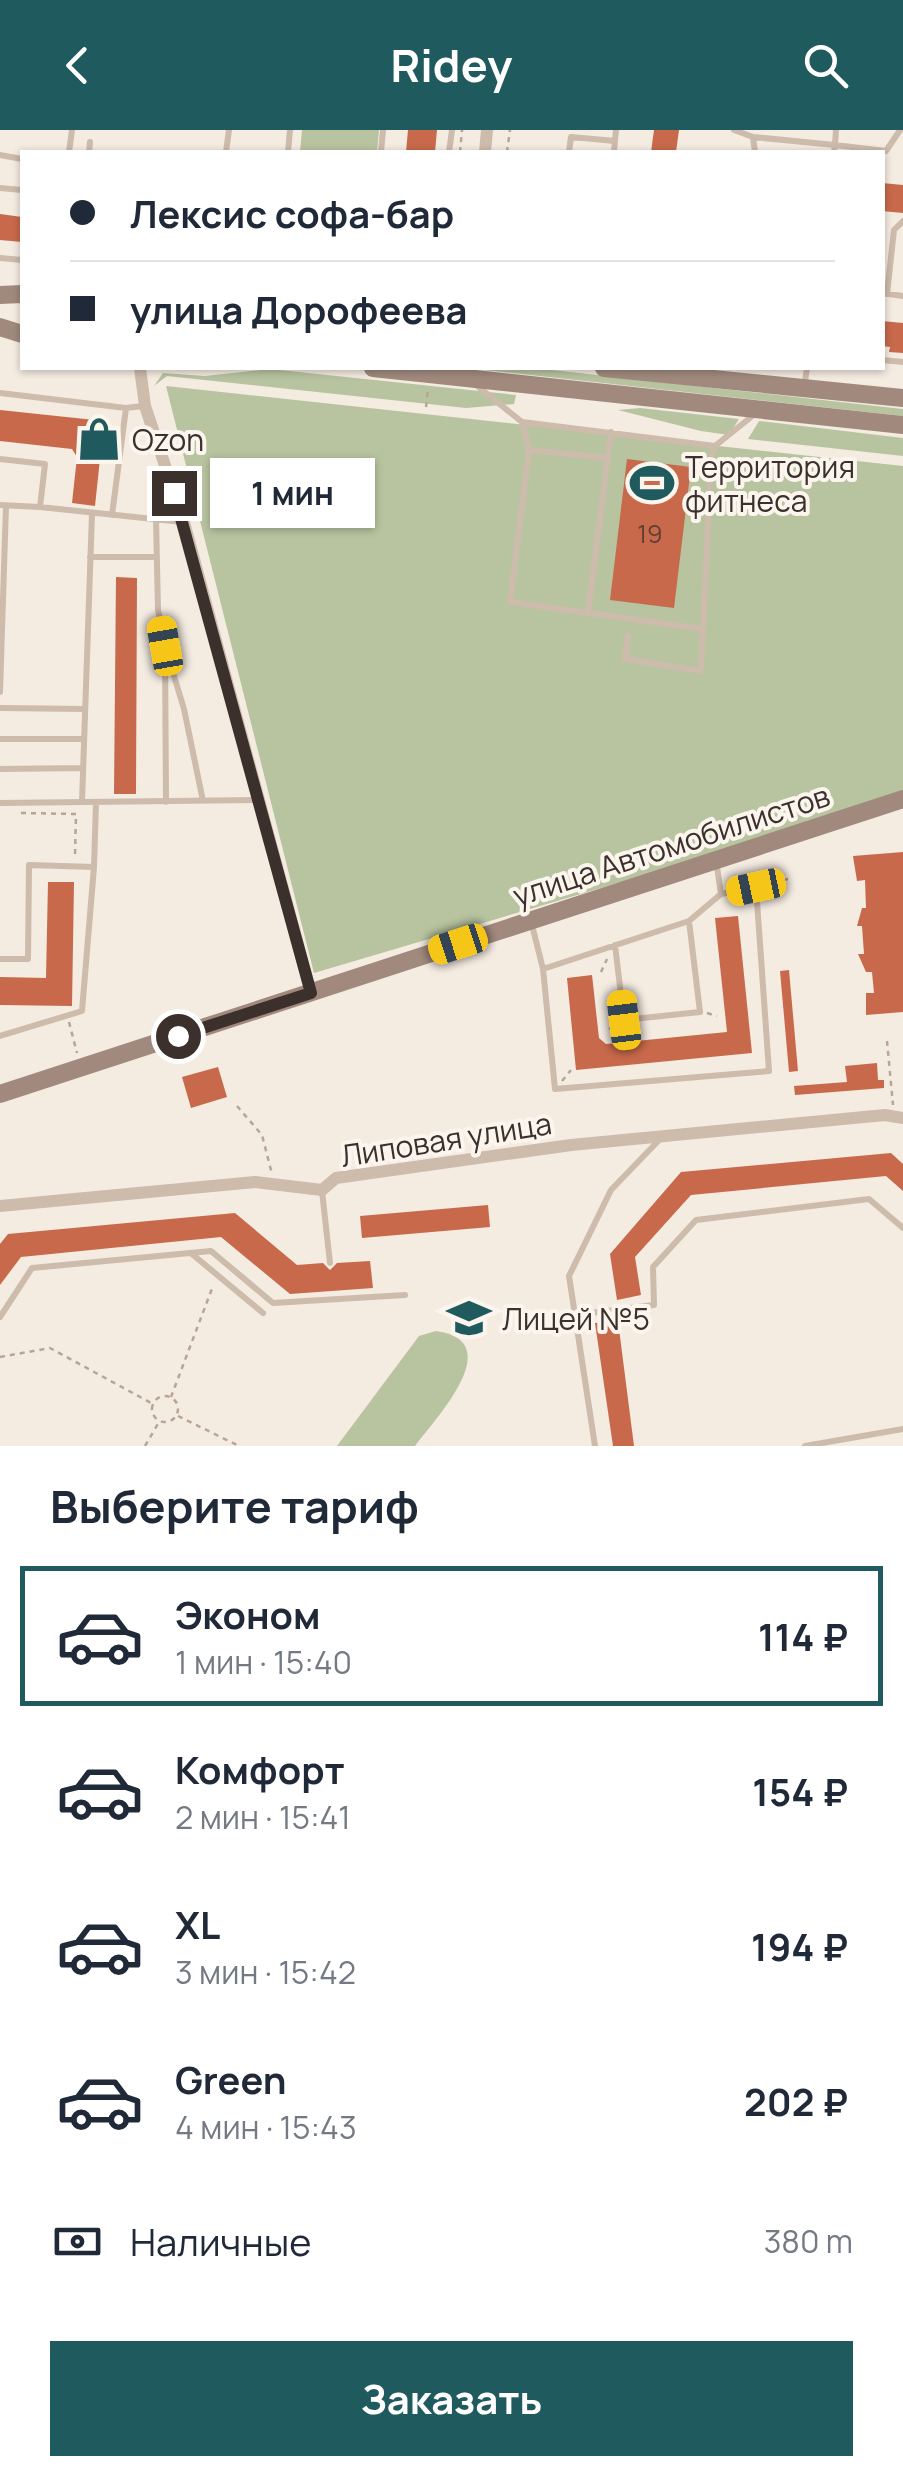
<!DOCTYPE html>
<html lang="ru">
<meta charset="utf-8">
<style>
body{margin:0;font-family:Manrope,sans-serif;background:#f2f2f3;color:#1f2937;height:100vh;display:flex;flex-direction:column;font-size:38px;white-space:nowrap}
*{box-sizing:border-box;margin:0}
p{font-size:32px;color:#747a83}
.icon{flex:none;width:55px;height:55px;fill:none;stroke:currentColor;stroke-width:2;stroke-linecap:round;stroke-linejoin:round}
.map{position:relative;height:1316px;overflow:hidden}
.sheet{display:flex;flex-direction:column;background:#fff;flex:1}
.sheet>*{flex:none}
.banner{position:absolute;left:20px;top:20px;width:865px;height:220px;border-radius:0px;box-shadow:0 2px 8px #0004;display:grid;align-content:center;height:220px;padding:0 50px;background:#fff}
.end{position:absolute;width:45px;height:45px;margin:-22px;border:12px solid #3b302b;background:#fff;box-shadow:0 0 0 5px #fff}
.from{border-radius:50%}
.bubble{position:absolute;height:70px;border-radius:0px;background:#fff;box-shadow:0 2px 8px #0004;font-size:32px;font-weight:700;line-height:70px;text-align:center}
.car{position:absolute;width:30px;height:60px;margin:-30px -15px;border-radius:12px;box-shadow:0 0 8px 2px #0007;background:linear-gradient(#f5c518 24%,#345 0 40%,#f5c518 0 76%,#345 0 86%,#f5c518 0)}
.banner b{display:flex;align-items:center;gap:35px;height:95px;font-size:38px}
.banner b+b{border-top:2px solid #e0e1e3}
.banner i{width:25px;height:25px;background:#1f2937}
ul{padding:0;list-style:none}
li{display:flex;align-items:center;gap:30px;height:140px;margin:0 20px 15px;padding:0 30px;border:5px solid transparent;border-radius:0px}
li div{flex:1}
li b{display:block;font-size:38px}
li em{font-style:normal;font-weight:700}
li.active{border-color:#1f5a5e}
li>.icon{width:90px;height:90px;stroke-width:1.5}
h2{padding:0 50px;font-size:45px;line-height:120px}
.pay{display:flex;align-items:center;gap:25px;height:110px;padding:0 50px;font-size:38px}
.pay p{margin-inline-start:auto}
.primary-button{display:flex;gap:20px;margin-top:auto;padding:20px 50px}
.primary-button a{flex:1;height:115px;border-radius:0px;background:#1f5a5e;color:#fff;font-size:40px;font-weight:700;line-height:115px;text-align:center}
header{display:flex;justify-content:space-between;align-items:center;height:130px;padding:0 50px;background:#1f5a5e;color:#fff;font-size:45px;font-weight:700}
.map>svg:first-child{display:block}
.green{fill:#b8c4a0}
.building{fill:#c8694b}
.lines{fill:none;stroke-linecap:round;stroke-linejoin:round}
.path{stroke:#b9a596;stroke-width:2.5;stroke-dasharray:5 5;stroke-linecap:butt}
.lane{stroke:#cdbbac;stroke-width:6}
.street{stroke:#cdbbac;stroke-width:12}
.secondary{stroke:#a18a7d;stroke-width:18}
.route{stroke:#3b302b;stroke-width:12}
.labels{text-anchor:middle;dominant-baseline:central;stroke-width:8;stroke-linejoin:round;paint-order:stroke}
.number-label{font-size:25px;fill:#5e3e33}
.poi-label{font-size:30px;fill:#3b302b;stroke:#fbf5ee;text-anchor:start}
.street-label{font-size:30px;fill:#3b302b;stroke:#fbf5ee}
</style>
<header><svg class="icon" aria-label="back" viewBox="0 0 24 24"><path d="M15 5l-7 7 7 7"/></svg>Ridey<svg class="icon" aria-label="search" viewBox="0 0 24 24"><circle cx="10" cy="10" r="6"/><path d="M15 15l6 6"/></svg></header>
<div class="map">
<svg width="903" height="1316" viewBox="0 0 903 1316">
<rect width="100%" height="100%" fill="#f4ebe1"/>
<!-- green -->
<path class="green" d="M302,0H379L377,22H300Z
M467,238H534L903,279V286Z
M270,239L516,265L514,274L466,278L167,246L154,256L163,243L205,246Z
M166,256L903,336V663L645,745L314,843Z
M640,278L739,289L729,305L701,301L618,280Z
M759,291L903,308V326L748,309Z
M436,1201C510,1211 434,1290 415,1316H337L419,1206Z"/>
<!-- building -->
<path class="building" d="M408,0H437L435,22H406Z
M654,0H679L676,22H651Z
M882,53L903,55V83L882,81Z
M0,84L22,87V112L0,110Z
M882,191L903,193V223L889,222L890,217L882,216Z
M0,280L104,291L95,376L72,373L77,327L72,319L0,311Z
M627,329L691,337L674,478L610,470Z
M116,447L137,448L136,664H114Z
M903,722V882L866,885V863H874L872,842H866L858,824H864L862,796H857L862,778H866L865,750L857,751L853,726Z
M48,752H74L72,876L0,875V847L46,848Z
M738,786L752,923L576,940L567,848L592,845L599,908L606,914L727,902L715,788Z
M789,840L798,941L789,942L780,841Z
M877,933L878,950H884V958L795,965L794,956L847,952L845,936Z
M218,937L227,967L191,978L182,947Z
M891,1023L903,1034V1061L886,1046L691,1065L635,1127L641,1165L617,1170L610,1124L681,1042Z
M488,1075L490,1097L362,1108L360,1086Z
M235,1083L297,1135L323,1133L330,1140L337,1133L370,1131L373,1158L290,1164L221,1107L21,1127L0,1155V1114L8,1104Z
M618,1191L634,1316H613L595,1193Z"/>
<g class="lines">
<!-- path -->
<path class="path" d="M460,22L462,0
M507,22L510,0
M426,277L428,259
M21,683L76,684L75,727
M765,755L788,749
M601,842L607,829
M707,883L717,886
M69,892L77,923
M609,899L619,893
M887,911L893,975
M562,951L571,940
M237,976L262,1005L272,1044
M0,1227L50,1218L153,1274
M152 1279a13 13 0 1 1 26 0a13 13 0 1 1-26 0Z
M171,1267L213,1156
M178,1286L239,1316
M145,1316L159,1292"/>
<!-- lane -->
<path class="lane" d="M734,0L753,7L755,22
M753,7L835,15L836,0
M69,22L72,0
M89,22L90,12
M226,22L229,0
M288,22L290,0
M381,22L383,0
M449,22L452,0
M569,22L571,7L615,11
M614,22L616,0
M834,22L835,15L886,21L900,0
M0,25L22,29
M0,58L22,60
M0,128L22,130
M882,163L903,166
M887,164L894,100L903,91
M882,230L903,232
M476,255L522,292L529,320L510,472L703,499L711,328L715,316L756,283
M804,258L807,238
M0,263L126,278L143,276
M522,292L715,316
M529,320L608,328
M0,329L45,334L40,377L182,392
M0,375L40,377
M112,385L126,278
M156,389L158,480L165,516L166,672
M90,427H155
M588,483L611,302
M628,506L625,529L701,541L703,499
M168,526L184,579L203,671
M0,562L6,376
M0,578L85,579
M0,609H84
M0,639L83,638
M82,672L92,383
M0,673L257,670
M716,730L721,764
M531,791L543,839L555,959L769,941L756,757L721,764L689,791L543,839
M615,815L624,890L700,882L689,791
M0,829H28L29,735L94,737L96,672
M0,906L82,881L94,737
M322,1061L330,1133
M192,1124L263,1183
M575,1185L569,1146L611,1060L662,1007
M0,1187L32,1138L211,1121L273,1173L405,1165
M595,1316L575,1185L654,1175L653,1137L696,1090L869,1069L903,1098
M805,1316L903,1299"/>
<!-- street -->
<path class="street" d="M485,22L487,0
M140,238L145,276L184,392L311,863
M0,1076L255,1052L322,1060L336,1048L571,1015L885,985L903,988"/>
<!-- secondary -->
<path class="secondary" d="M0,165L22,164
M0,197L22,204
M373,238L903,295
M604,238L903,268
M0,964L903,669"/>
</g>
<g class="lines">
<!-- route -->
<path class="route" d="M174,363L311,863L178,906"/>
</g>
<!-- icons -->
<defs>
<g id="shop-bare" transform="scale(3.45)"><path d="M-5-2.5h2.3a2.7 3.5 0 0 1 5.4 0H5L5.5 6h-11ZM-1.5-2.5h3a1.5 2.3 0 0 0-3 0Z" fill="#1f5a5e" stroke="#fbf5ee" stroke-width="2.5" paint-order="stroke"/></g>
<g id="stadium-bare" transform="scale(3.45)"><path d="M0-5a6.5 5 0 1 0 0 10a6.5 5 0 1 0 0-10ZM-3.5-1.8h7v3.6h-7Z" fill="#1f5a5e" stroke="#fbf5ee" stroke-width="2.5" paint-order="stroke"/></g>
<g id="school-bare" transform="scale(3.45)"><path d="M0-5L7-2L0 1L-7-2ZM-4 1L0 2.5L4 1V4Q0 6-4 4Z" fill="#1f5a5e" stroke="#fbf5ee" stroke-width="2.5" paint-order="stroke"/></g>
</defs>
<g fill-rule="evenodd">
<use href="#shop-bare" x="99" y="309"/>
<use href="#stadium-bare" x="652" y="353"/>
<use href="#school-bare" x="469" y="1188"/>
</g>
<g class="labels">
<!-- number labels -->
<g class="number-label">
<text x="650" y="403">19</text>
</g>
<!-- poi labels -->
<g class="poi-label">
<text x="132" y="309">Ozon</text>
<text x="685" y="336">Территория<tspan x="685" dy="34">фитнеса</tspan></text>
<text x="502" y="1188">Лицей №5</text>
</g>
<!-- street labels -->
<g class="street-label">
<text transform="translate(671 715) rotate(-18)">улица Автомобилистов</text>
<text transform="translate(446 1009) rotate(-9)">Липовая улица</text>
</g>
</g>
</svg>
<i class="end from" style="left:178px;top:906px"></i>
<i class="end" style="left:174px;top:363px"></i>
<div class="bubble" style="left:210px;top:328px;width:165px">1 мин</div>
<i class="car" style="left:165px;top:516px;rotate:350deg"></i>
<i class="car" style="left:756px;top:757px;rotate:258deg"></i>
<i class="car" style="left:458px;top:814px;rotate:252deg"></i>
<i class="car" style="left:624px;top:890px;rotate:353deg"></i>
<div class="banner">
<b><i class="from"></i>Лексис софа-бар</b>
<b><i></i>улица Дорофеева</b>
</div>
</div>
<section class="sheet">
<h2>Выберите тариф</h2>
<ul>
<li class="active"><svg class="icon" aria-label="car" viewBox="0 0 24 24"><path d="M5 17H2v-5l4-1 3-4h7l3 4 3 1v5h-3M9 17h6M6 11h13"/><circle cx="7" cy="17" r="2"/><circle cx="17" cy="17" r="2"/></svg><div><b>Эконом</b><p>1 мин · 15:40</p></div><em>114 ₽</em></li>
<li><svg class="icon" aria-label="car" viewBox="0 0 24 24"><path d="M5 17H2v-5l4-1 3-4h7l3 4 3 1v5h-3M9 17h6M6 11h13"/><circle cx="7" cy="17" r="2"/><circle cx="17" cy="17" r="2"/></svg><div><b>Комфорт</b><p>2 мин · 15:41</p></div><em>154 ₽</em></li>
<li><svg class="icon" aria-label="car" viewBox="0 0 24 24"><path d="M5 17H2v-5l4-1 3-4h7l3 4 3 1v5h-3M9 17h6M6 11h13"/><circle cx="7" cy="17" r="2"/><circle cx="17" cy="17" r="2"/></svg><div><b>XL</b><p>3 мин · 15:42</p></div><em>194 ₽</em></li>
<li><svg class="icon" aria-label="car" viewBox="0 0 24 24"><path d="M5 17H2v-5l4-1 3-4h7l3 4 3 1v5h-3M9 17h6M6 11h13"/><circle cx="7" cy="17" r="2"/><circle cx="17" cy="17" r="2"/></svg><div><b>Green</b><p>4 мин · 15:43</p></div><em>202 ₽</em></li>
</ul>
<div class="pay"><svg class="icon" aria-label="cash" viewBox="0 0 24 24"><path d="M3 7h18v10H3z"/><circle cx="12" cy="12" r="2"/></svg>Наличные<p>380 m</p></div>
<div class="primary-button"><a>Заказать</a></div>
</section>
